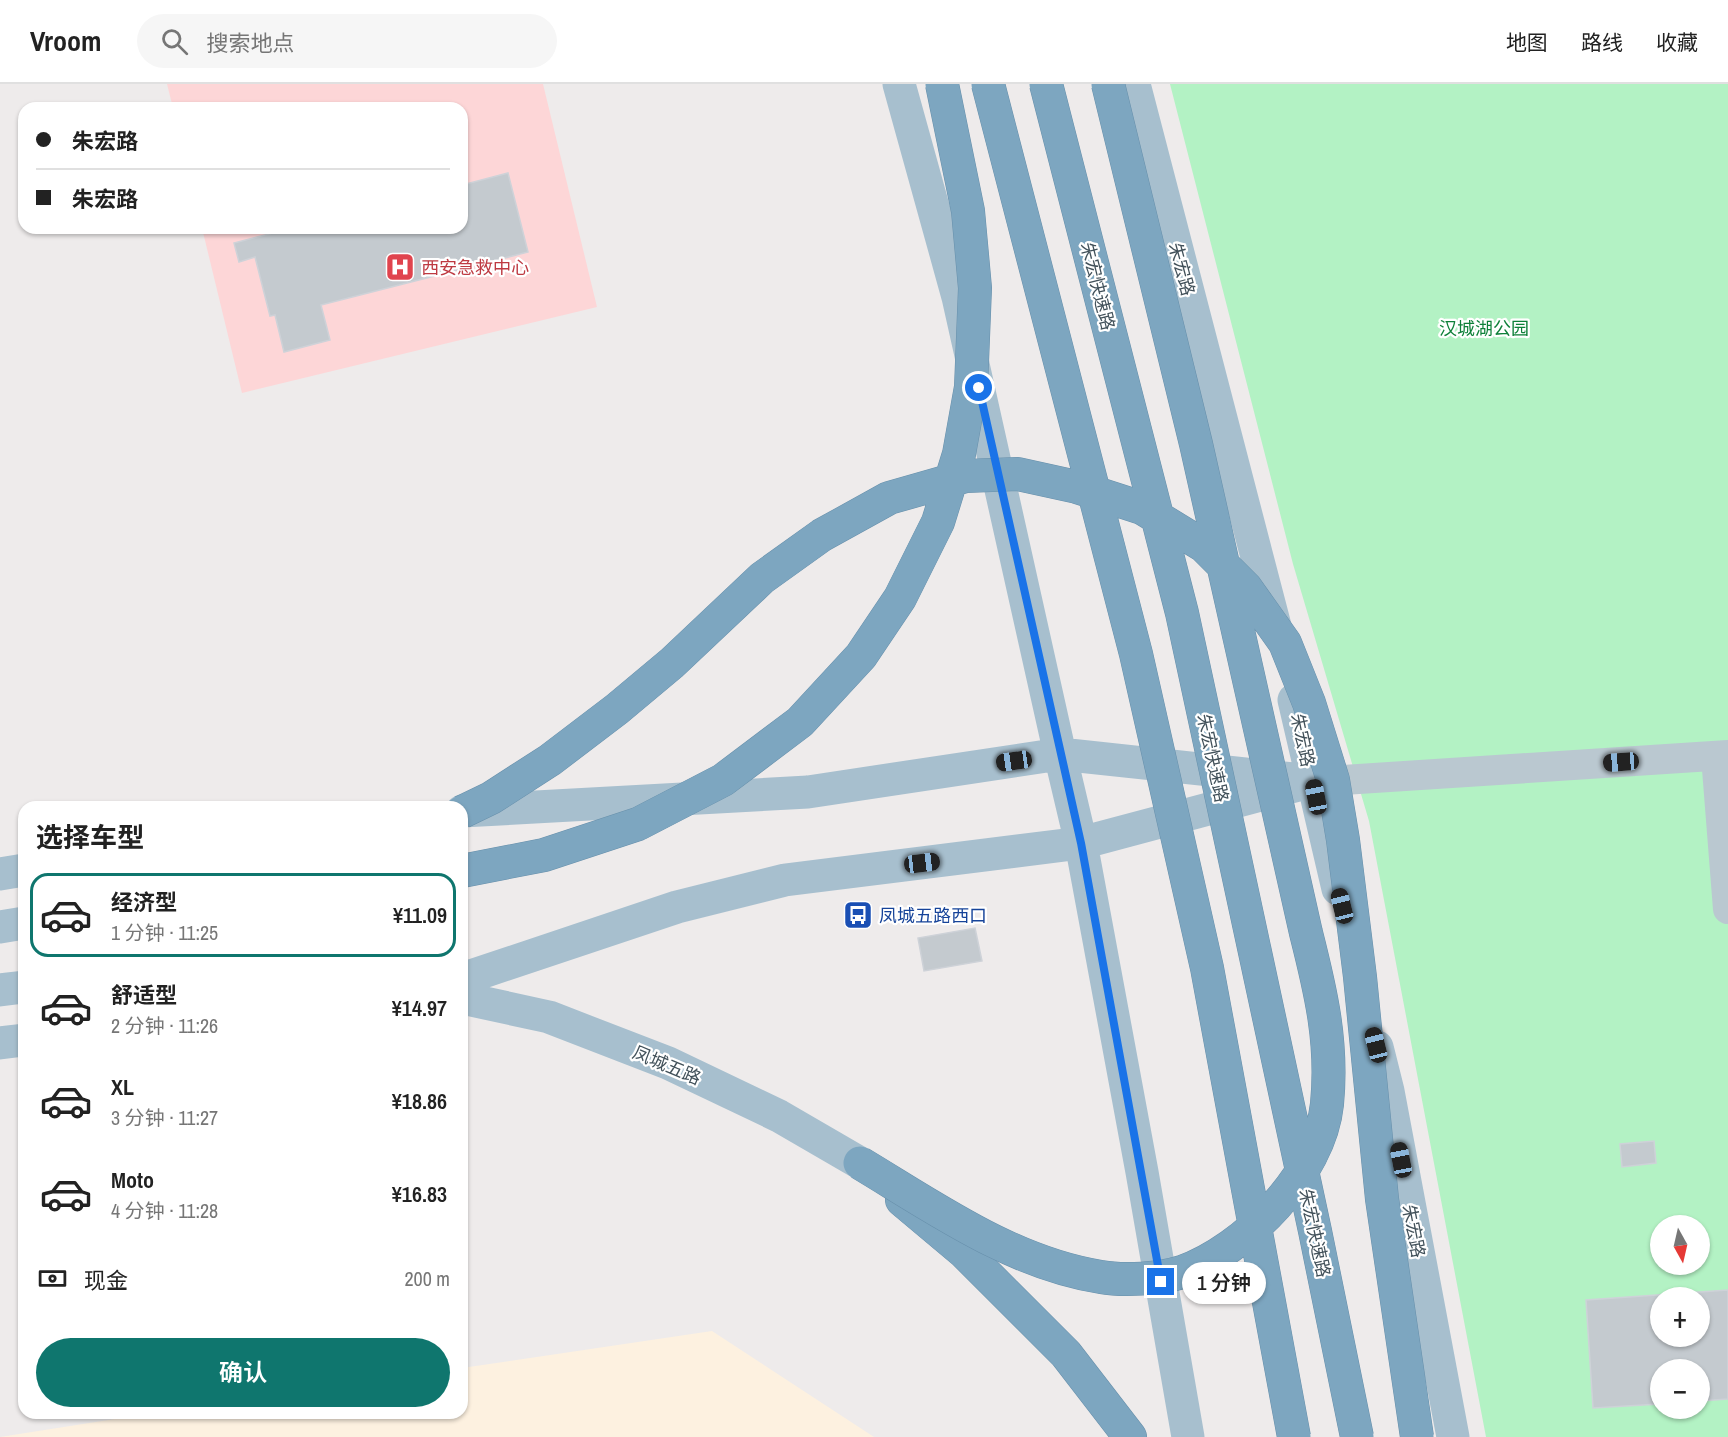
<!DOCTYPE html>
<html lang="zh">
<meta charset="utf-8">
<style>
body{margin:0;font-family:"Archivo Narrow","Noto Sans SC",sans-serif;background:#f6f6f6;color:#222;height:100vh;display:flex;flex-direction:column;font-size:22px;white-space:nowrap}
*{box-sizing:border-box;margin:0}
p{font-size:20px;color:#767676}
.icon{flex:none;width:33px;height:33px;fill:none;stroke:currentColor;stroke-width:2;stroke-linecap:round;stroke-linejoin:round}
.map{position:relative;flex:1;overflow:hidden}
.drawer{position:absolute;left:18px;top:717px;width:450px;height:618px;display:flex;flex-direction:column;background:#fff;border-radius:18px;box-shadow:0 2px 4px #0004}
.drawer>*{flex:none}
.hud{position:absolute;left:18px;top:18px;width:450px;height:132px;border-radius:18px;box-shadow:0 2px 4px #0004;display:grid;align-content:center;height:132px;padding:0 18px;background:#fff}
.needle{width:39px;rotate:172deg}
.controls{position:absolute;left:1650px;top:1131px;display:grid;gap:12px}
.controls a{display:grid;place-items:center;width:60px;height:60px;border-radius:50%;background:#fff;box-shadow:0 2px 4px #0004;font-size:30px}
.end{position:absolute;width:27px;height:27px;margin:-14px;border:8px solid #1a73e8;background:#fff;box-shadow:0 0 0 3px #fff}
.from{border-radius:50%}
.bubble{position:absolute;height:42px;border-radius:21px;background:#fff;box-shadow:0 2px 4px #0004;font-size:20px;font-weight:600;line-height:42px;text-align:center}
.car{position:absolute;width:18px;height:36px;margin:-18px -9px;border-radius:8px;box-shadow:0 0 4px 2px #0007;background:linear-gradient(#222 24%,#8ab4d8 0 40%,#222 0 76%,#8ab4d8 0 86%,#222 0)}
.hud b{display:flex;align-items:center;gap:21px;height:57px;font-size:22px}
.hud b+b{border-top:2px solid #e0e0e0}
.hud i{width:15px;height:15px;background:#222}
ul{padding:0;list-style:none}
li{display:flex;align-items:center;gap:18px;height:84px;margin:0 12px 9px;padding:0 6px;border:3px solid transparent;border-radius:18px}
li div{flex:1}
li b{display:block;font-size:22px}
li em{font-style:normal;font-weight:600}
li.current{border-color:#0f766e}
li>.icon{width:54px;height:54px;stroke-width:1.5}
h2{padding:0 18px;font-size:27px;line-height:72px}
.pay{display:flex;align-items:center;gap:15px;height:66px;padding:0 18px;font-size:22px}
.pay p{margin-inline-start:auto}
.cta{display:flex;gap:12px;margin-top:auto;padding:12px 18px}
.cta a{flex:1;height:69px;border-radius:36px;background:#0f766e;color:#fff;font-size:24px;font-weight:600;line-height:69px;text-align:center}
header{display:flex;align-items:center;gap:36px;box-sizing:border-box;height:84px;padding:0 30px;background:#fff;border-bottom:2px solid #e0e0e0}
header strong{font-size:28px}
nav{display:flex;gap:33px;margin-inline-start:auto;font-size:21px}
.search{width:420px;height:54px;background:#f6f6f6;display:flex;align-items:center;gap:15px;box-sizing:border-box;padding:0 21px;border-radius:33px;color:#767676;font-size:22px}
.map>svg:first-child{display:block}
.commercial{fill:#fdf1e0}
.medical{fill:#fdd6d7}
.green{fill:#b3f2c4;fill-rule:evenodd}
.building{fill:#c4cacf;stroke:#ced2d8;stroke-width:1.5;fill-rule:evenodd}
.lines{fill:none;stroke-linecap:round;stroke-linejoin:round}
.highway-casing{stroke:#6890ab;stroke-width:34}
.minor{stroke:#bac8d0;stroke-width:30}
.major{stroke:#a7bfce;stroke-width:33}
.highway{stroke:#7da6c0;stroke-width:33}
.highway-bridge-casing{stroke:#6890ab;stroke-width:34;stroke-linecap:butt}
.highway-bridge{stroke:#7da6c0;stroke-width:33}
.route{stroke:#1a73e8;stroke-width:8}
.labels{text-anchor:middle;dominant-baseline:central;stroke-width:4.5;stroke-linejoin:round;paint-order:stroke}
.health-label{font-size:18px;fill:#be3a42;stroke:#fff;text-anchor:start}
.street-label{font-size:18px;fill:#42515a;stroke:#fff}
.park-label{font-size:18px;fill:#0e8039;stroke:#fff}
.transit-label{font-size:18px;fill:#164399;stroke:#fff;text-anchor:start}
</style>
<header>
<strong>Vroom</strong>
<div class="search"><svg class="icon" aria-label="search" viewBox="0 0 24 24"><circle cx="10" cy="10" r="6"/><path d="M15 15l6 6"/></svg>搜索地点</div>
<nav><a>地图</a><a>路线</a><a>收藏</a></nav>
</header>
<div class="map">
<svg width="1728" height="1353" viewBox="0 0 1728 1353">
<rect width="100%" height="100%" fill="#eeebeb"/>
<!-- commercial -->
<path class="commercial" d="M712,1247L874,1353H0L153,1329H462V1284Z"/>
<!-- medical -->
<path class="medical" d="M167,0H543L597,223L242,309L202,144H462V24H173Z"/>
<!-- green -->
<path class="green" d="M1170,0H1728V1353H1486L1369,737L1293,480ZM1660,1142H1700V1180H1660ZM1660,1214H1700V1252H1660ZM1660,1286H1700V1324H1660Z"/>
<!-- building -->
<path class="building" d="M508,89L528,168L321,221L330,256L284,268L275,231L270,232L255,173L239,178L234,159L292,144H462V101Z
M975,844L982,877L924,887L918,854Z
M1654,1057L1656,1079L1622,1083L1620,1060Z
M1728,1206V1315L1700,1317V1286H1660V1320L1593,1324L1586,1216ZM1660,1214H1700V1252H1660Z"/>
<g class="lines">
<!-- highway casing -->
<g class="highway-casing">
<path id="highway" d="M902,1116L964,1168L1066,1270L1130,1353"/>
</g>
<!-- minor -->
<path class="minor" d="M1716,672L1728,825
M1312,698L1728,671"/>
<!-- major -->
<path class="major" d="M899,0L958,213L1060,670L1081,759L1142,1088L1188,1353
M1134,0L1276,546
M1294,616L1338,805
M462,727L808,708L1060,670L1293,695
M0,790L24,786
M0,843L24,839
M462,895L677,823L785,796L1081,759L1302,700
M0,906L24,903
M462,914L549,933L668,979L779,1032L860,1079
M0,959L24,956
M1377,963L1388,1007L1453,1353"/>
<!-- highway -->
<use href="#highway" class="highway"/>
<!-- highway-bridge casing -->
<g class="highway-bridge-casing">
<path id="highway-bridge" d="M988,0L1136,570L1207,884L1294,1353
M1046,0L1182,529L1315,1147L1357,1353
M462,728L491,714L550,676L617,625L672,579L762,494L822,451L889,414L966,392L1018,390L1077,403L1142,424L1204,462L1246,504L1285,559L1309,619L1333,696L1343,756L1360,893L1382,1115L1417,1353
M462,787L544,771L638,740L723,696L800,638L861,572L900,514L938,438L959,370L971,303L975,204L968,127L942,0
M860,1079C935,1124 1012,1179 1101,1193C1123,1197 1161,1195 1182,1188C1246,1165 1320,1090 1327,1020C1333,959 1321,908 1306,849L1196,360L1108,0"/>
</g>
<!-- highway-bridge -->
<use href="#highway-bridge" class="highway-bridge"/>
</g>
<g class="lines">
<!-- route -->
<path class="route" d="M979,304L1081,759L1161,1198"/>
</g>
<!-- icons -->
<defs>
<g id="hospital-square" transform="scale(1.5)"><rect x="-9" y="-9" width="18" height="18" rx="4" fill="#e0444e" stroke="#fff"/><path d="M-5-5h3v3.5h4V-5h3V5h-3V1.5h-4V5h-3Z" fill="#fff"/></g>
<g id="bus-square" transform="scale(1.5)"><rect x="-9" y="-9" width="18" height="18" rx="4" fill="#1a4fb4" stroke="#fff"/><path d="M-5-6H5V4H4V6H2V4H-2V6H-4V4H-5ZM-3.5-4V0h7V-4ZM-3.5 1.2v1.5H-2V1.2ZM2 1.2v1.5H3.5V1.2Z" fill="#fff"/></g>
</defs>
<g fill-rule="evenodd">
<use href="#hospital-square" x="400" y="183"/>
<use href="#bus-square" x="858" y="831"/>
</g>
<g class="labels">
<!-- health labels -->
<g class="health-label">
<text x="421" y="183">西安急救中心</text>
</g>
<!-- street labels -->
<g class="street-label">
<text transform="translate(1182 185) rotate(75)">朱宏路</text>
<text transform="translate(1098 202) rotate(76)">朱宏快速路</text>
<text transform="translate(1303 656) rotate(78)">朱宏路</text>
<text transform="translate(1213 674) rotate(78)">朱宏快速路</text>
<text transform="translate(667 981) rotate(23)">凤城五路</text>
<text transform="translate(1414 1147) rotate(79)">朱宏路</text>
<text transform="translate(1315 1149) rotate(78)">朱宏快速路</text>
</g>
<!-- park labels -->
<g class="park-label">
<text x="1484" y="244">汉城湖公园</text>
</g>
<!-- transit labels -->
<g class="transit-label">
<text x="879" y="831">凤城五路西口</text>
</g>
</g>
</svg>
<div class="controls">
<a><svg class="needle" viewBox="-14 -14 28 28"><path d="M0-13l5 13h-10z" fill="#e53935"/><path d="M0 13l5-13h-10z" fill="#767676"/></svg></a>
<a>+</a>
<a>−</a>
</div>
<i class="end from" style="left:979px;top:304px"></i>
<i class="end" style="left:1161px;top:1198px"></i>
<div class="bubble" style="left:1182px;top:1178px;width:84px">1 分钟</div>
<i class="car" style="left:1014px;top:677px;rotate:262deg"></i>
<i class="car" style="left:1621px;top:678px;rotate:266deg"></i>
<i class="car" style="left:1316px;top:713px;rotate:349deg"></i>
<i class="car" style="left:922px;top:779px;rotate:83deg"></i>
<i class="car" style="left:1342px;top:822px;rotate:346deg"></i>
<i class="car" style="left:1376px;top:961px;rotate:346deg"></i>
<i class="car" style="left:1401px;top:1076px;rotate:349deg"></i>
<div class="hud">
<b><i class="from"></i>朱宏路</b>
<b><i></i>朱宏路</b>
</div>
<section class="drawer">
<h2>选择车型</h2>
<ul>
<li class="current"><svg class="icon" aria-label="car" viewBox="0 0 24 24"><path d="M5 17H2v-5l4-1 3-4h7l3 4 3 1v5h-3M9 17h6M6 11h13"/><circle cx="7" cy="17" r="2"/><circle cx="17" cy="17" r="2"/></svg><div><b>经济型</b><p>1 分钟 · 11:25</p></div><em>¥11.09</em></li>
<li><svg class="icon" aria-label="car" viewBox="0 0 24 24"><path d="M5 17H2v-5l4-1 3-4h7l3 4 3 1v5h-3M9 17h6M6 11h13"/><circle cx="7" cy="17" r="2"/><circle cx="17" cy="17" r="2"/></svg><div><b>舒适型</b><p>2 分钟 · 11:26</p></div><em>¥14.97</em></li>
<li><svg class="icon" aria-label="car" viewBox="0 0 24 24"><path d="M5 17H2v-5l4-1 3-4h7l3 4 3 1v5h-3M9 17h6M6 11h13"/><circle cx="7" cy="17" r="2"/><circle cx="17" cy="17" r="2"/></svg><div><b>XL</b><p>3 分钟 · 11:27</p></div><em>¥18.86</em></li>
<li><svg class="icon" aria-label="car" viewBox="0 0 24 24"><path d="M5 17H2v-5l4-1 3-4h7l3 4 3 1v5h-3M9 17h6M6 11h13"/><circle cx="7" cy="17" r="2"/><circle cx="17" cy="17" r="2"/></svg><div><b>Moto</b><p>4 分钟 · 11:28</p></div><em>¥16.83</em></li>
</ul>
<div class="pay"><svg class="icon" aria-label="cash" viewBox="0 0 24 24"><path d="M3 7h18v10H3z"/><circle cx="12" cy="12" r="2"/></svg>现金<p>200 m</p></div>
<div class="cta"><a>确认</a></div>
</section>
</div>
